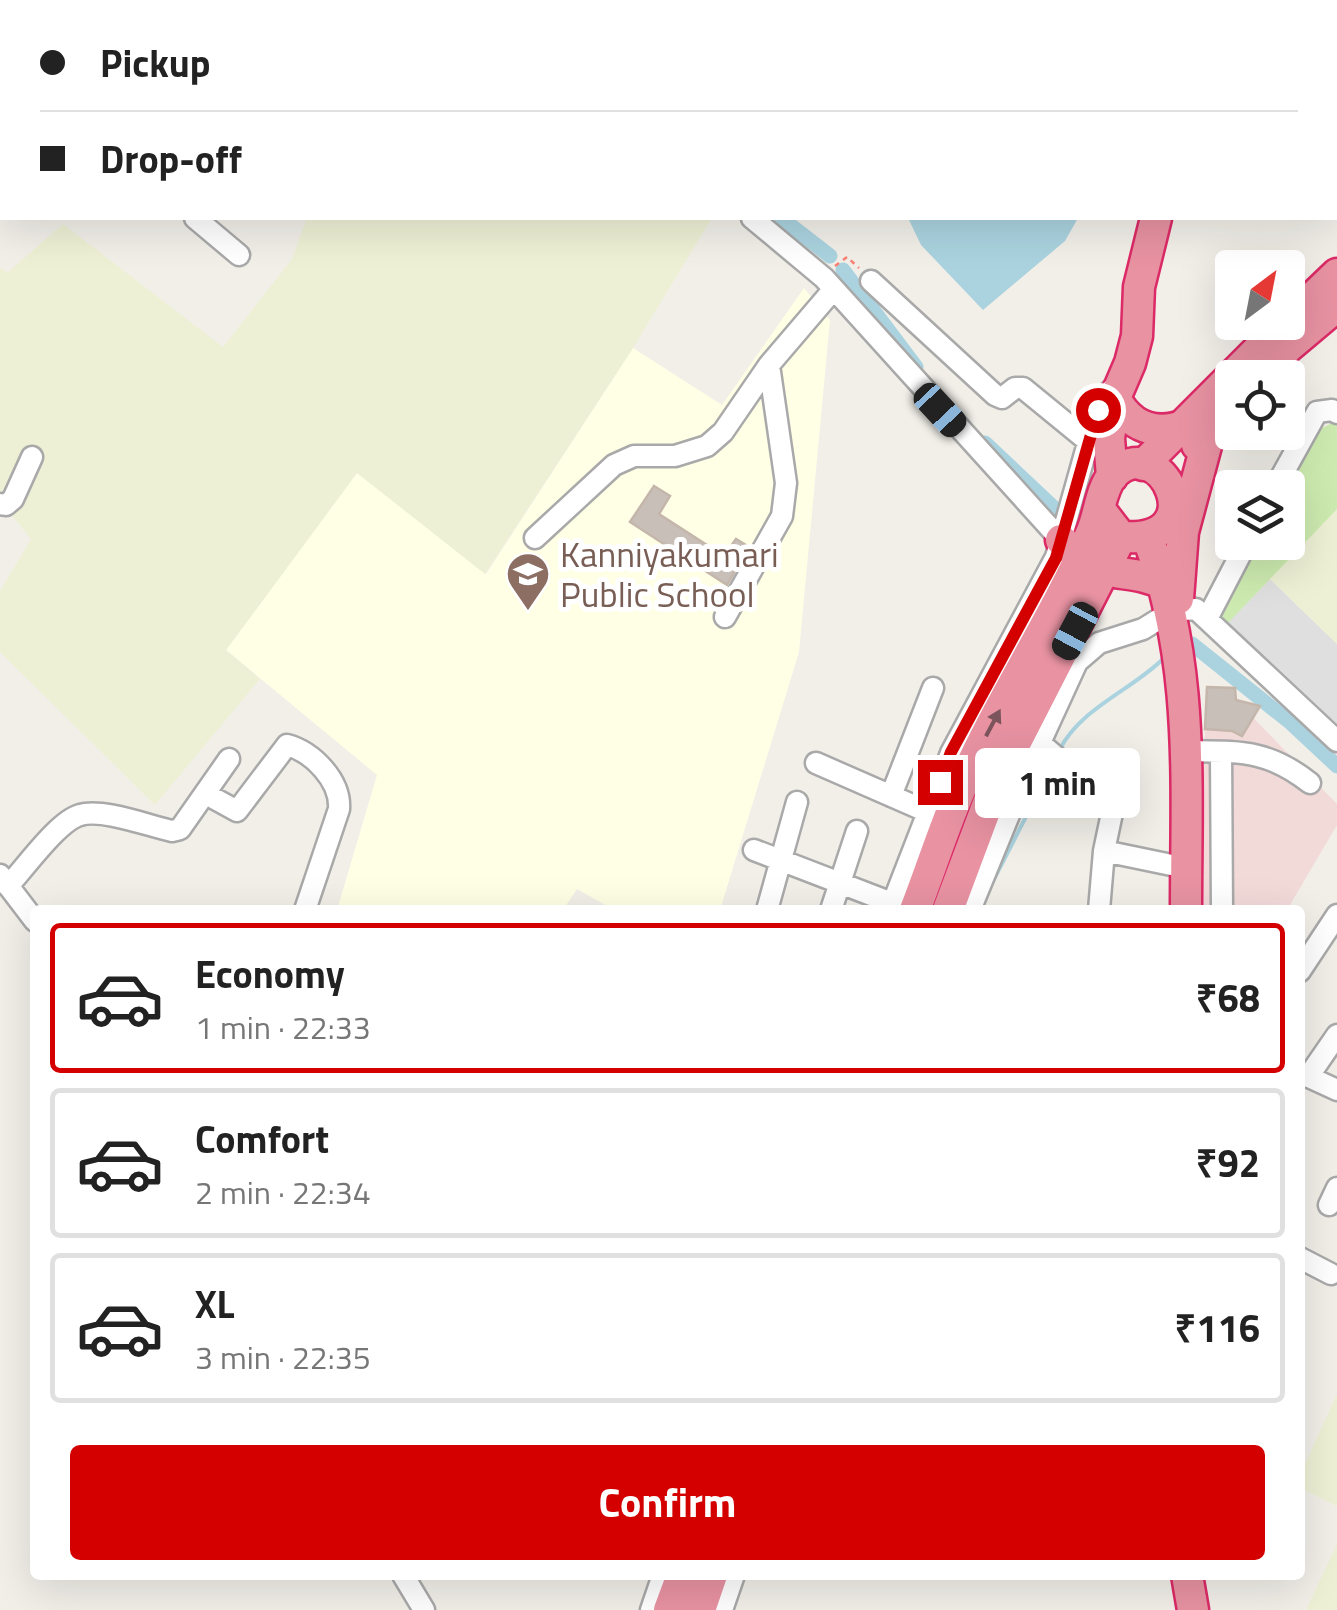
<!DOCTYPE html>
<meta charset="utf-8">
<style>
body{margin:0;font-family:"Titillium Web",sans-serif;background:#f2f2f2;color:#222;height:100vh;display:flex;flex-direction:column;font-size:38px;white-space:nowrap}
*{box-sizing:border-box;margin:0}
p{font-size:32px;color:#767676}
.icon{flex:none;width:55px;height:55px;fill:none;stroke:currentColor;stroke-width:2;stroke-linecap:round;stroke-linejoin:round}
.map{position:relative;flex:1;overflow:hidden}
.side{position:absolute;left:30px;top:905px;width:1275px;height:675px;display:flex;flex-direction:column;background:#fff;border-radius:10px;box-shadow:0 10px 40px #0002}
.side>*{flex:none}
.banner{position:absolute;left:0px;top:0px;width:1338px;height:220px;box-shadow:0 10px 40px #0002;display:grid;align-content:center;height:220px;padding:0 40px;background:#fff}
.needle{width:65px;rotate:32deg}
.controls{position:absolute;left:1215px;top:250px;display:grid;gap:20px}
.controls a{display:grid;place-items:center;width:90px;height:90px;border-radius:10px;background:#fff;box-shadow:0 10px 40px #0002;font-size:50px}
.end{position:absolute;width:45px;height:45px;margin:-22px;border:12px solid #d40000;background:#fff;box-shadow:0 0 0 5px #fff}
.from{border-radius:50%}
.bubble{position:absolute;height:70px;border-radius:10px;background:#fff;box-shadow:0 10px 40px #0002;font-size:32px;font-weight:700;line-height:70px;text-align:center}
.car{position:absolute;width:30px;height:60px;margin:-30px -15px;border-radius:12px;box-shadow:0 0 8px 2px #0007;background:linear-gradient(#222 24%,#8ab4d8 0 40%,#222 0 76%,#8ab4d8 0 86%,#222 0)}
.banner b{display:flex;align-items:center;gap:35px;height:95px;font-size:38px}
.banner b+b{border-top:2px solid #e0e0e0}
.banner i{width:25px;height:25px;background:#222}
ul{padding:18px 0 0;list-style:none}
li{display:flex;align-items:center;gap:30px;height:150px;margin:0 20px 15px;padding:0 20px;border:5px solid #e0e0e0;border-radius:10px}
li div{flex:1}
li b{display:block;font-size:38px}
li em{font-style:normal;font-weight:700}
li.current{border-color:#d40000}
li>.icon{width:90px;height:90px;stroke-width:1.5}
.action{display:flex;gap:20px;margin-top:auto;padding:20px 40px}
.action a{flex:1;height:115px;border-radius:10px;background:#d40000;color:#fff;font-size:40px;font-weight:700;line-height:115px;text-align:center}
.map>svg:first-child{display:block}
.residential{fill:#e0dfdf}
.commercial{fill:#f2dad9}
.education{fill:#ffffe5}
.farmland{fill:#eef0d5}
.grass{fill:#cdebb0}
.water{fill:#aad3df}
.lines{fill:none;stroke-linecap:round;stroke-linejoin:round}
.stream{stroke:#aad3df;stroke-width:4}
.canal{stroke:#aad3df;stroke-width:15}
.building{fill:#c7bfb8;stroke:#c4b6ab;stroke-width:2.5}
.minor-casing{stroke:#a9a9a9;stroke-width:25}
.highway-casing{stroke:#dc2a67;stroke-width:35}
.path{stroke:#fa8072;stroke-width:2.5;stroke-dasharray:5 5;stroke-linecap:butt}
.minor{stroke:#fff;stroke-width:20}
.highway{stroke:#e892a2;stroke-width:30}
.oneway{fill:#7b545c}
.route{stroke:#d40000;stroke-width:12}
.labels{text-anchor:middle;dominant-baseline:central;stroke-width:10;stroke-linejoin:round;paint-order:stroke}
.education-label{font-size:35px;fill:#785e54;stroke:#fff;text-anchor:start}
</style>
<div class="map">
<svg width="1337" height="1610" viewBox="0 0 1337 1610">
<rect width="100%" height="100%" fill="#f2efe9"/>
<!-- residential -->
<path class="residential" d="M1268,577L1337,644V737L1225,626Z"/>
<!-- commercial -->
<path class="commercial" d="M1236,700L1337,804V825L1287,910H1197L1205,729L1232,730Z"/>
<!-- education -->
<path class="education" d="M804,288L830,320L799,652L720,910H614L577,889L563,910H337L377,775L226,650L357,473L486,574L633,348L722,405Z"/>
<!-- farmland -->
<path class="farmland" d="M307,218H712L633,348L485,574L357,473L226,650L260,679L155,805L0,652V591L31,539L0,501V267L7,273L63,224L223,347L292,259Z
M1337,507V644L1268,577Z
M1337,1394V1506L1300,1488V1475Z
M1337,1544V1610H1306Z"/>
<!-- grass -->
<path class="grass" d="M1334,422L1337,424V509L1225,626L1219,618L1260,543L1288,542V490L1320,429Z"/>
<!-- water -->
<path class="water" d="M644,0H1163L644,2Z
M908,218H1078L1065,241L983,310L921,245Z"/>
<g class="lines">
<!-- stream -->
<path class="stream" d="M1335,213L1337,214
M1060,749C1081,708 1132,690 1164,658
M990,887L1054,762"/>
<!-- canal -->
<path class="canal" d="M612,0L613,2
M781,218L830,256
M843,270L916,367
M985,443L1055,509
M1192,644L1291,723L1337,766"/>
</g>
<!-- building -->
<path class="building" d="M654,486L670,496L659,514L724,556L736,539L749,547L727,585L630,522Z
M1207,687L1235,688L1236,700L1260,706L1242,736L1232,731L1205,729Z"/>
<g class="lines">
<!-- minor casing -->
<g class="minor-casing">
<path id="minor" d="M170,0L171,2
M0,134L2,133
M195,218L239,255
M752,218L824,278L1061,540
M871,281L995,395L1002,398L1015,388H1023L1089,442
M1275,488L1317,412L1332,410L1337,413
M0,504L6,505L13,499L32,457
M535,538L614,465L634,456H675L707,446L723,432L769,365L833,290
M725,617L782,516L786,483L769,365
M1208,617L1247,542
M1040,743L1109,802L1112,813L1104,851L1186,868
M1186,751C1239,752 1267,749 1310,783
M1221,752L1222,910
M816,763L928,812
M206,794L237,811L287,745C313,752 341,781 339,809L305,910
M891,796L933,688
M754,850L892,903
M0,875L35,921
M8,886C25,868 58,821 80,815C102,808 149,826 172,831L180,829L229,759
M767,910L797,802
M831,910L857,831
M890,910L951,753L1056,557L1097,411L1111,390
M970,910L1027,771L1077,662L1099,643L1143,629L1172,611L1196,609L1337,741
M1099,910L1104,851
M1300,971L1337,915
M1300,1073L1337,1090
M1308,1077L1337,1035
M1329,1205L1337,1188
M1300,1258L1331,1274
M403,1575L424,1610
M651,1610L663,1575
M722,1610L734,1575"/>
</g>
<!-- highway casing -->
<g class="highway-casing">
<path id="highway" d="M1230,2L1231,0
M1288,321L1337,274
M1260,378L1288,347L1337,306
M1115,398C1130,427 1156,437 1187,424
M1197,445L1232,407
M1143,465L1286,322
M1112,477L1109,438L1115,398L1130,363L1137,336L1139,287L1156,218
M1147,536C1195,660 1186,780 1186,910
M1061,540C1074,552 1090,568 1108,571C1132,575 1141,574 1164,584
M1178,599L1183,532L1210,431
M915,910C934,861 950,808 973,761C1010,683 1058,611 1092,531C1099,515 1101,488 1113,475C1159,426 1219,544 1121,537L1101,511
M948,910L997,779L1121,537
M1187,1575L1193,1610
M669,1610L682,1575
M700,1610L712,1575"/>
</g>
<!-- path -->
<path class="path" d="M835,266L847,257L859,268"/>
<!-- minor -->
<use href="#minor" class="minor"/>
<!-- highway -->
<use href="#highway" class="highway"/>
</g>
<!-- one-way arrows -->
<defs><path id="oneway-solid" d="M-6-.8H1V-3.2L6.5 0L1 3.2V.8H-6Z" transform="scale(2.5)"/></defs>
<use class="oneway" href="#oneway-solid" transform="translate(993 723) rotate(-62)"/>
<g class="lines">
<!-- route -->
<path class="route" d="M940,782L951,752L1056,558L1098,410"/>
</g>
<!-- icons -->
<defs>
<g id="school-pin" transform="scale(2.25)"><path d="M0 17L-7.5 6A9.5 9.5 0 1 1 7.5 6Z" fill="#8d6e63" stroke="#fff"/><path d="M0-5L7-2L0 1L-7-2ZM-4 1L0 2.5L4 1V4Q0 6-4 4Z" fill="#fff"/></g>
</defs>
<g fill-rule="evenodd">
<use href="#school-pin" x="528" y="574"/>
</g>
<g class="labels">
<!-- education labels -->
<g class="education-label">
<text x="560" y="554">Kanniyakumari<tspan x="560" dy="40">Public School</tspan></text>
</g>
</g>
</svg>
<div class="controls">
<a><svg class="needle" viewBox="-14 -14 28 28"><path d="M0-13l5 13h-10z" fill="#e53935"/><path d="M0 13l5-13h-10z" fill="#767676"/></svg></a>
<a><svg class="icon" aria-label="locate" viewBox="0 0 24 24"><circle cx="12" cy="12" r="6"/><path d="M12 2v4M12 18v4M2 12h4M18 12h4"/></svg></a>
<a><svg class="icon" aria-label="layers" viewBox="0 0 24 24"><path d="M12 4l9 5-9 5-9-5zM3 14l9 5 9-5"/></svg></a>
</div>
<i class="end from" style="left:1098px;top:410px"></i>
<i class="end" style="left:940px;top:782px"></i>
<div class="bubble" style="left:975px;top:748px;width:165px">1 min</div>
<i class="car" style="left:940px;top:410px;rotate:137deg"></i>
<i class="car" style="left:1075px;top:631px;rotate:208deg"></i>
<div class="banner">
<b><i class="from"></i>Pickup</b>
<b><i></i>Drop-off</b>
</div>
<section class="side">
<ul>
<li class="current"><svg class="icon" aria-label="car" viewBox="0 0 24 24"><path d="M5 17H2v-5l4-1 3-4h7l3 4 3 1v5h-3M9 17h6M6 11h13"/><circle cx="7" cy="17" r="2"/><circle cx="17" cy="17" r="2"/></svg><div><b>Economy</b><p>1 min · 22:33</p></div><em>₹68</em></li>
<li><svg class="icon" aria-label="car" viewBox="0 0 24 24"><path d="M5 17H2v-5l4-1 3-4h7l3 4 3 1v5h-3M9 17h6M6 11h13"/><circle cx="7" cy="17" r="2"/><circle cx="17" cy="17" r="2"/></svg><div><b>Comfort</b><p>2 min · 22:34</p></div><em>₹92</em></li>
<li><svg class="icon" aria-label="car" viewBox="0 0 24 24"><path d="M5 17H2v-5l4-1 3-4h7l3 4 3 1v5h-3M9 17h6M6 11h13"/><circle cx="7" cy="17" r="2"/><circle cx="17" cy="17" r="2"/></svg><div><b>XL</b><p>3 min · 22:35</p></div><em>₹116</em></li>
</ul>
<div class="action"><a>Confirm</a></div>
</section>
</div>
